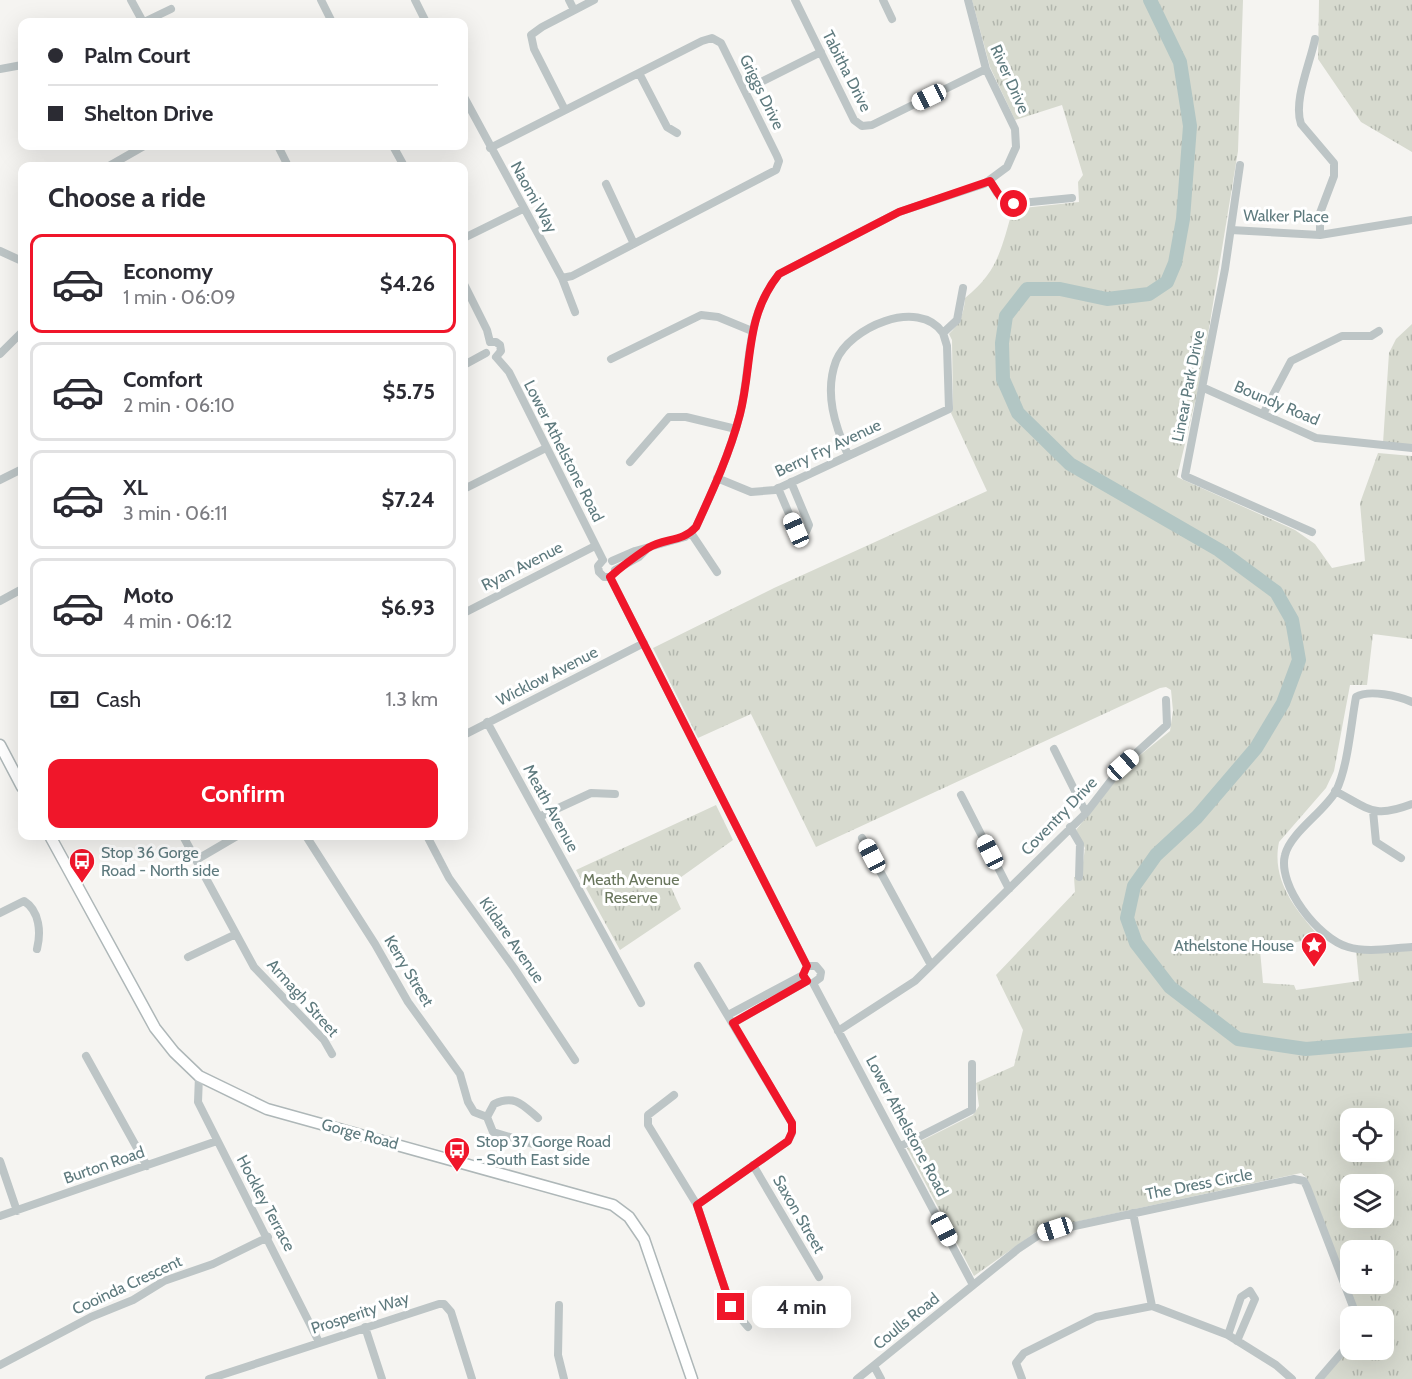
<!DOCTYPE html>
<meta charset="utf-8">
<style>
body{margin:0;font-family:Cabin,sans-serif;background:#f7f7f7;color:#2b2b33;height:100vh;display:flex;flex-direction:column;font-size:22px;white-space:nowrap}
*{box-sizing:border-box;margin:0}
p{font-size:20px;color:#7c7c81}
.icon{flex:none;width:33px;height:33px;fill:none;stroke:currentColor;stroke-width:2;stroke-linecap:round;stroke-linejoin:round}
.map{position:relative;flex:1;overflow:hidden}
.details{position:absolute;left:18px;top:162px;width:450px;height:678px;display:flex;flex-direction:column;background:#fff;border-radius:12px;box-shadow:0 6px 24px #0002}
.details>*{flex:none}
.hud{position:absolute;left:18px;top:18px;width:450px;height:132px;border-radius:12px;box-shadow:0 6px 24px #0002;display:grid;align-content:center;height:132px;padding:0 30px;background:#fff}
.buttons{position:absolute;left:1340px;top:1108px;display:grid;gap:12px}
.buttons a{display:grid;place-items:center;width:54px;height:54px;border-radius:12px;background:#fff;box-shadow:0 6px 24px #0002;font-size:30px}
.end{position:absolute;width:27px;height:27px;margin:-14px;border:8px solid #f0162a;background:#fff;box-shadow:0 0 0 3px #fff}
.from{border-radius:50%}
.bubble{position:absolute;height:42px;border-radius:12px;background:#fff;box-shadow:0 6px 24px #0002;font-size:20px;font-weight:700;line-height:42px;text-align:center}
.car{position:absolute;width:18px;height:36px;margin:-18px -9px;border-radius:8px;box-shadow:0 0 4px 2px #0007;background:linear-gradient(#fff 24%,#345 0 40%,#fff 0 76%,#345 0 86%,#fff 0)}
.hud b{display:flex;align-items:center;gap:21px;height:57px;font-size:22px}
.hud b+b{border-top:2px solid #e1e1e2}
.hud i{width:15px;height:15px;background:#2b2b33}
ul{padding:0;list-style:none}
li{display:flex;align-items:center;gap:18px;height:99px;margin:0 12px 9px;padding:0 18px;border:3px solid #e1e1e2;border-radius:12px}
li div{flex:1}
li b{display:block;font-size:22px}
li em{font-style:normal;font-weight:700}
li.active{border-color:#f0162a}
li>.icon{width:54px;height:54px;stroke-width:1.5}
h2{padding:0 30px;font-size:27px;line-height:72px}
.pay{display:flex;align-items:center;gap:15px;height:66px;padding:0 30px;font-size:22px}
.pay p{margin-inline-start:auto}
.button{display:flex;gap:12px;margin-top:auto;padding:12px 30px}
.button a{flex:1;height:69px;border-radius:12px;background:#f0162a;color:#fff;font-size:24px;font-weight:700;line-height:69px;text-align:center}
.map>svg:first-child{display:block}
.park{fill:url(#park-tufts);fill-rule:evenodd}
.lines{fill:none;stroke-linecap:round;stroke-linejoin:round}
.river{stroke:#b2c6c4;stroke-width:14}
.major-casing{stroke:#aeb7b8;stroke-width:13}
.minor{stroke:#bdc5c6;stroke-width:8}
.major{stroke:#fff;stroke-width:10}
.route{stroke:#f0162a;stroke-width:8}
.labels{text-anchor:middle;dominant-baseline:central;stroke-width:6;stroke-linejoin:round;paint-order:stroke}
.street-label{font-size:16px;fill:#5e7a7e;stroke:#fff}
.poi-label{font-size:16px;fill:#5e7a7e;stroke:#fff;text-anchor:start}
.park-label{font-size:16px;fill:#69765d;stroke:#fff}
</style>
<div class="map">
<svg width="1412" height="1379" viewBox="0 0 1412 1379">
<defs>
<pattern id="park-tufts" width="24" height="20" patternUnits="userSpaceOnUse" patternTransform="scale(1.5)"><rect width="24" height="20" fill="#d7dacf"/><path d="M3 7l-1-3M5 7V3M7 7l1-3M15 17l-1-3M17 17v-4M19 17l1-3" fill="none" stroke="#b2b6ad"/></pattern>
</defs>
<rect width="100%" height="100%" fill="#f5f4f1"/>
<!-- park -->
<path class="park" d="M972,0H1243L1238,151L1201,377L1177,477L1295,530L1315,544L1332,568L1365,561L1360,503L1378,453L1412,456V639L1373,634L1367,685H1350L1334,771L1326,788L1279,842C1271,881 1296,910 1320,937L1260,950L1263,983L1294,985L1296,990L1359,981L1356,951L1412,949V1379H1322L1350,1346V1350H1383V1317H1360L1307,1178L1301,1173L1052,1227L1036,1232L974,1276L907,1148L973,1115L979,1106L976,1083L1014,1066L1023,1030L996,975L1075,892L1074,877H1081L1085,848L1076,830L1129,764L1170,731L1173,711L1171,690L1166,687L1160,688L816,847L751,714L698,738L653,648L774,588L987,491L951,413L953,404L952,340L949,334C960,323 964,314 965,298C999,271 1001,248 1013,209L1079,202L1078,182L1083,175L1062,105L1015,120L990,67ZM1350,1119H1383V1152H1350ZM1350,1185H1383V1218H1350ZM1350,1251H1383V1284H1350Z
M1319,0H1412V152L1361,122L1318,59Z
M1412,324V445L1383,443L1389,353L1396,339Z
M716,805L733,840L670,885L681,909L620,950L576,870Z"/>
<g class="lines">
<!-- river -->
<path class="river" d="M1150,0L1180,62L1190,126L1183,219L1175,263L1167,282L1149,294L1107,299L1060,289H1027L1006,316L1002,343L1003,379L1018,413L1070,464L1219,550L1276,592L1292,620L1299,660L1283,703L1256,748L1197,817L1156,855L1134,886L1127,918L1136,943L1170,987L1238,1039L1306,1049L1412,1040"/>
<!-- major casing -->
<g class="major-casing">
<path id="major" d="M0,745L22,787
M50,836L155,1028L174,1052L199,1076L267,1109L613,1205L629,1217L644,1239L692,1379"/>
</g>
<!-- minor -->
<path class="minor" d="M131,0L143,22
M321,0L332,22
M415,0L426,22
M569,0L574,10
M795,0L854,120L862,126L872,125L986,69
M883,0L892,19
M144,22L171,9
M1315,39C1310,64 1293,101 1301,124L1334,163V176L1320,213V235
M0,69L22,65
M639,73L667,127L677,133
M745,90L821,52
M464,97L562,278L575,312
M565,110L534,49L531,35L542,27L594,0
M278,146L288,166
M393,146L404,166
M490,148L702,41L712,38L721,43L777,156L779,161L776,170L572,276L562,278
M1240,165L1225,269L1185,476L1312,532
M109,166L144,146
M990,181L997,193L1010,204L1072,198
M606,184L634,244
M1231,230L1320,235L1412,220
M464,238L523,209
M0,251L22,261
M464,284L487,330L490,342
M490,342H496L500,345L501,351L496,357
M0,354L22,332
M496,357L509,372L603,560
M611,359L701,315L718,317L752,331
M464,365L486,353
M1204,388L1316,438L1412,448
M1263,414L1291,361L1342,336H1371L1379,331
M848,455C835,426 824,393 836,361C849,328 918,297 943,333
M630,462L669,417H686L736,429
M717,478L751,492L775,490L949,409L947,346L943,333L957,320L963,288
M0,480L22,469
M778,488L796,530L800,533L806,532L809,525L791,482
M464,489L546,448
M691,533L717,572
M603,560L598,566L599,572L604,577H610
M612,561L635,551L685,537L696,527C713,490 730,453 740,414C752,363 744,318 779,274L899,212L984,184L1007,167L1016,147L1015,129L986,69L968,0
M615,570L639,557L647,549
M610,577L807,966
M0,601L22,589
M464,613L595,546
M1412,702C1399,696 1369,689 1356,697C1351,723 1348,767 1336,791C1324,812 1290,833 1285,855C1277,886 1319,939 1348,947C1367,953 1392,948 1412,947
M487,722L641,1003
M464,735L644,643
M1054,749L1086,813
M1335,791C1370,809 1373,819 1412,804
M961,795L1009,889
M1373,811L1376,842L1401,858
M539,817L591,793L615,794
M1070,827L1080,844L1079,877
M183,836L254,967L324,1040L332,1054
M306,836L375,944L408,1002L460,1074L468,1102L474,1112L487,1117L494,1104C515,1094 523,1105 538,1118
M427,836L449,878L514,968L575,1060
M862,838L931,965
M196,860L237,836
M0,913L24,901C40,911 41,933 37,949
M188,957L236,934
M807,966H816L821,972L820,978L813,983
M813,983L973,1285
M728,1015L803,975
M733,1023L807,981
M838,1031L915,981L1086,813L1123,765L1167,725L1166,700
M86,1056L147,1166
M199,1076L198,1102L319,1342
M674,1095L648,1115V1125L697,1205L731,1307L748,1327
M487,1117L493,1132L536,1145
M901,1146L972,1110V1064
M0,1161L17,1211
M753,1165L819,1277
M697,1205L788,1141L792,1133V1123L698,966
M1133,1213L1152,1306
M0,1216L217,1141
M559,1305L558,1355L564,1379
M365,1327L382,1379
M1228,1335L1241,1297L1250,1291L1255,1299L1237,1341
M0,1365L91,1317L133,1300L164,1281L213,1264L268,1237
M874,1366L881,1379
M209,1379L439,1304H444L451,1312L472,1379
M857,1379L1018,1249L1042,1233L1294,1179L1304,1181L1307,1187L1357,1317
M1022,1379L1016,1363L1024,1353L1096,1317L1152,1306L1228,1335L1276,1365L1292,1379
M1319,1379L1350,1343"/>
<!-- major -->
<use href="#major" class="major"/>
</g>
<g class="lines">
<!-- route -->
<path class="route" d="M731,1307L697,1205L788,1141L792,1132V1123L733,1023L807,981L803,975L807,966L610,577C621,567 636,556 648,548C664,538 683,542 696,527C713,490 730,453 740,414C753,363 744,318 779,274L899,212L990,181L1001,198L1014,204"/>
</g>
<!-- icons -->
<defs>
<g id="bus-pin" transform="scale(1.35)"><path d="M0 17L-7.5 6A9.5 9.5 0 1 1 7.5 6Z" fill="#f0162a" stroke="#fff"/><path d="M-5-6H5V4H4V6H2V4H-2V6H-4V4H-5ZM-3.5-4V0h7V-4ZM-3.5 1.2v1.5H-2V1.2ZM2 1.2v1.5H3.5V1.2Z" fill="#fff"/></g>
<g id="sight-pin" transform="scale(1.35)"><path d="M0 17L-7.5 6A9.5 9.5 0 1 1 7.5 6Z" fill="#f0162a" stroke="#fff"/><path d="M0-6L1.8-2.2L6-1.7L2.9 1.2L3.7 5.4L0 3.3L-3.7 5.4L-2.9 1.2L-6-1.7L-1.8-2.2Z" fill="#fff"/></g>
</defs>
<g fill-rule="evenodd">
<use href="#bus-pin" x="82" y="861"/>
<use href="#sight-pin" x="1314" y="945"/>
<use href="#bus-pin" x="457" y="1150"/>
</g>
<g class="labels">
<!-- street labels -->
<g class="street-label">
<text transform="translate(847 71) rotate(63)">Tabitha Drive</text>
<text transform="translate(1010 79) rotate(66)">River Drive</text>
<text transform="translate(762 92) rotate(64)">Griggs Drive</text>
<text transform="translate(534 197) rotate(61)">Naomi Way</text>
<text transform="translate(1286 216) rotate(1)">Walker Place</text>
<text transform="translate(1188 386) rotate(-79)">Linear Park Drive</text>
<text transform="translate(1277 403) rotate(23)">Boundy Road</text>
<text transform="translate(828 448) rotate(-25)">Berry Fry Avenue</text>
<text transform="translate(564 451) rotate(63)">Lower Athelstone Road</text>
<text transform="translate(522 566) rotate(-27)">Ryan Avenue</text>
<text transform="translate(547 676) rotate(-27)">Wicklow Avenue</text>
<text transform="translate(551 808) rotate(61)">Meath Avenue</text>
<text transform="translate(1059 816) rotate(-46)">Coventry Drive</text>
<text transform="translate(512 940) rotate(55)">Kildare Avenue</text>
<text transform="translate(409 971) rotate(59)">Kerry Street</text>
<text transform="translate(303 998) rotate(48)">Armagh Street</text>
<text transform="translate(907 1126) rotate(62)">Lower Athelstone Road</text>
<text transform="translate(360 1134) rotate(15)">Gorge Road</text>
<text transform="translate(104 1165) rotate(-19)">Burton Road</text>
<text transform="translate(1199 1184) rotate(-11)">The Dress Circle</text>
<text transform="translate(266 1203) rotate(62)">Hockley Terrace</text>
<text transform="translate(799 1214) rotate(60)">Saxon Street</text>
<text transform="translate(127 1285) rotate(-25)">Cooinda Crescent</text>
<text transform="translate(360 1313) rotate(-18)">Prosperity Way</text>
<text transform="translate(906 1321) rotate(-39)">Coulls Road</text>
</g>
<!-- poi labels -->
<g class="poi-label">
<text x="101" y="852">Stop 36 Gorge<tspan x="101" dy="18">Road - North side</tspan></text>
<text x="1294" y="945" text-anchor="end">Athelstone House</text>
<text x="476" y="1141">Stop 37 Gorge Road<tspan x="476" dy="18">- South East side</tspan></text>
</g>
<!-- park labels -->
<g class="park-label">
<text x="631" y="879">Meath Avenue<tspan x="631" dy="18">Reserve</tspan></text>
</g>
</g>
</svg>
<div class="buttons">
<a><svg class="icon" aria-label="locate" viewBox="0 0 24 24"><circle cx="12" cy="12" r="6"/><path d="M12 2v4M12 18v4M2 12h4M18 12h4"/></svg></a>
<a><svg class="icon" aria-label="layers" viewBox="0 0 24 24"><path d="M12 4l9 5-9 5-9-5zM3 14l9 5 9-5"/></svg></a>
<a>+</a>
<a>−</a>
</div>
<i class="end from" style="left:1014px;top:204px"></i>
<i class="end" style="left:731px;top:1307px"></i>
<div class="bubble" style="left:752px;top:1286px;width:99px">4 min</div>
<i class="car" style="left:929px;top:97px;rotate:244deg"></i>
<i class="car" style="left:796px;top:530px;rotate:336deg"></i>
<i class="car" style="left:1123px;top:765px;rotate:48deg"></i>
<i class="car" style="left:990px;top:852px;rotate:333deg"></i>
<i class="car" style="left:872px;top:856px;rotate:332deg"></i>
<i class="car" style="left:944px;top:1229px;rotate:152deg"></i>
<i class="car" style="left:1055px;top:1229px;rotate:252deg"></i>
<div class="hud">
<b><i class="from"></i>Palm Court</b>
<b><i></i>Shelton Drive</b>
</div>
<section class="details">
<h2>Choose a ride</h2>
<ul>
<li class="active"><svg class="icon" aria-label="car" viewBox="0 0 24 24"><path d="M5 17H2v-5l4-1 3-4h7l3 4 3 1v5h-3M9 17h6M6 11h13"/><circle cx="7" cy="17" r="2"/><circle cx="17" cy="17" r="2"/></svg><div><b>Economy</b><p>1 min · 06:09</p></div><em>$4.26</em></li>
<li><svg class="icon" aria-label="car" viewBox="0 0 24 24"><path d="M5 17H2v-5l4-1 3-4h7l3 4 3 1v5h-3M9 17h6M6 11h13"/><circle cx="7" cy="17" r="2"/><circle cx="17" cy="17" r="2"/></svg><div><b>Comfort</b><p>2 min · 06:10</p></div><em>$5.75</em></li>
<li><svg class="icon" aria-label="car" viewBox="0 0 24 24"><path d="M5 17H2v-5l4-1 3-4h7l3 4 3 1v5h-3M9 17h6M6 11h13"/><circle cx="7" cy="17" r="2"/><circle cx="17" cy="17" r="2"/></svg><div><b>XL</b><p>3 min · 06:11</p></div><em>$7.24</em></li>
<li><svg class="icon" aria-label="car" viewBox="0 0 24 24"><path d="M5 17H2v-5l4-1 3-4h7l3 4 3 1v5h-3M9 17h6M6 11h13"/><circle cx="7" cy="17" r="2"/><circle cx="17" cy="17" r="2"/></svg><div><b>Moto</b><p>4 min · 06:12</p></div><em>$6.93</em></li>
</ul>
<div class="pay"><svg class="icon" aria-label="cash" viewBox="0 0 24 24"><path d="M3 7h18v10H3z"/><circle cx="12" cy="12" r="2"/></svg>Cash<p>1.3 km</p></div>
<div class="button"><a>Confirm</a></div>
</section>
</div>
